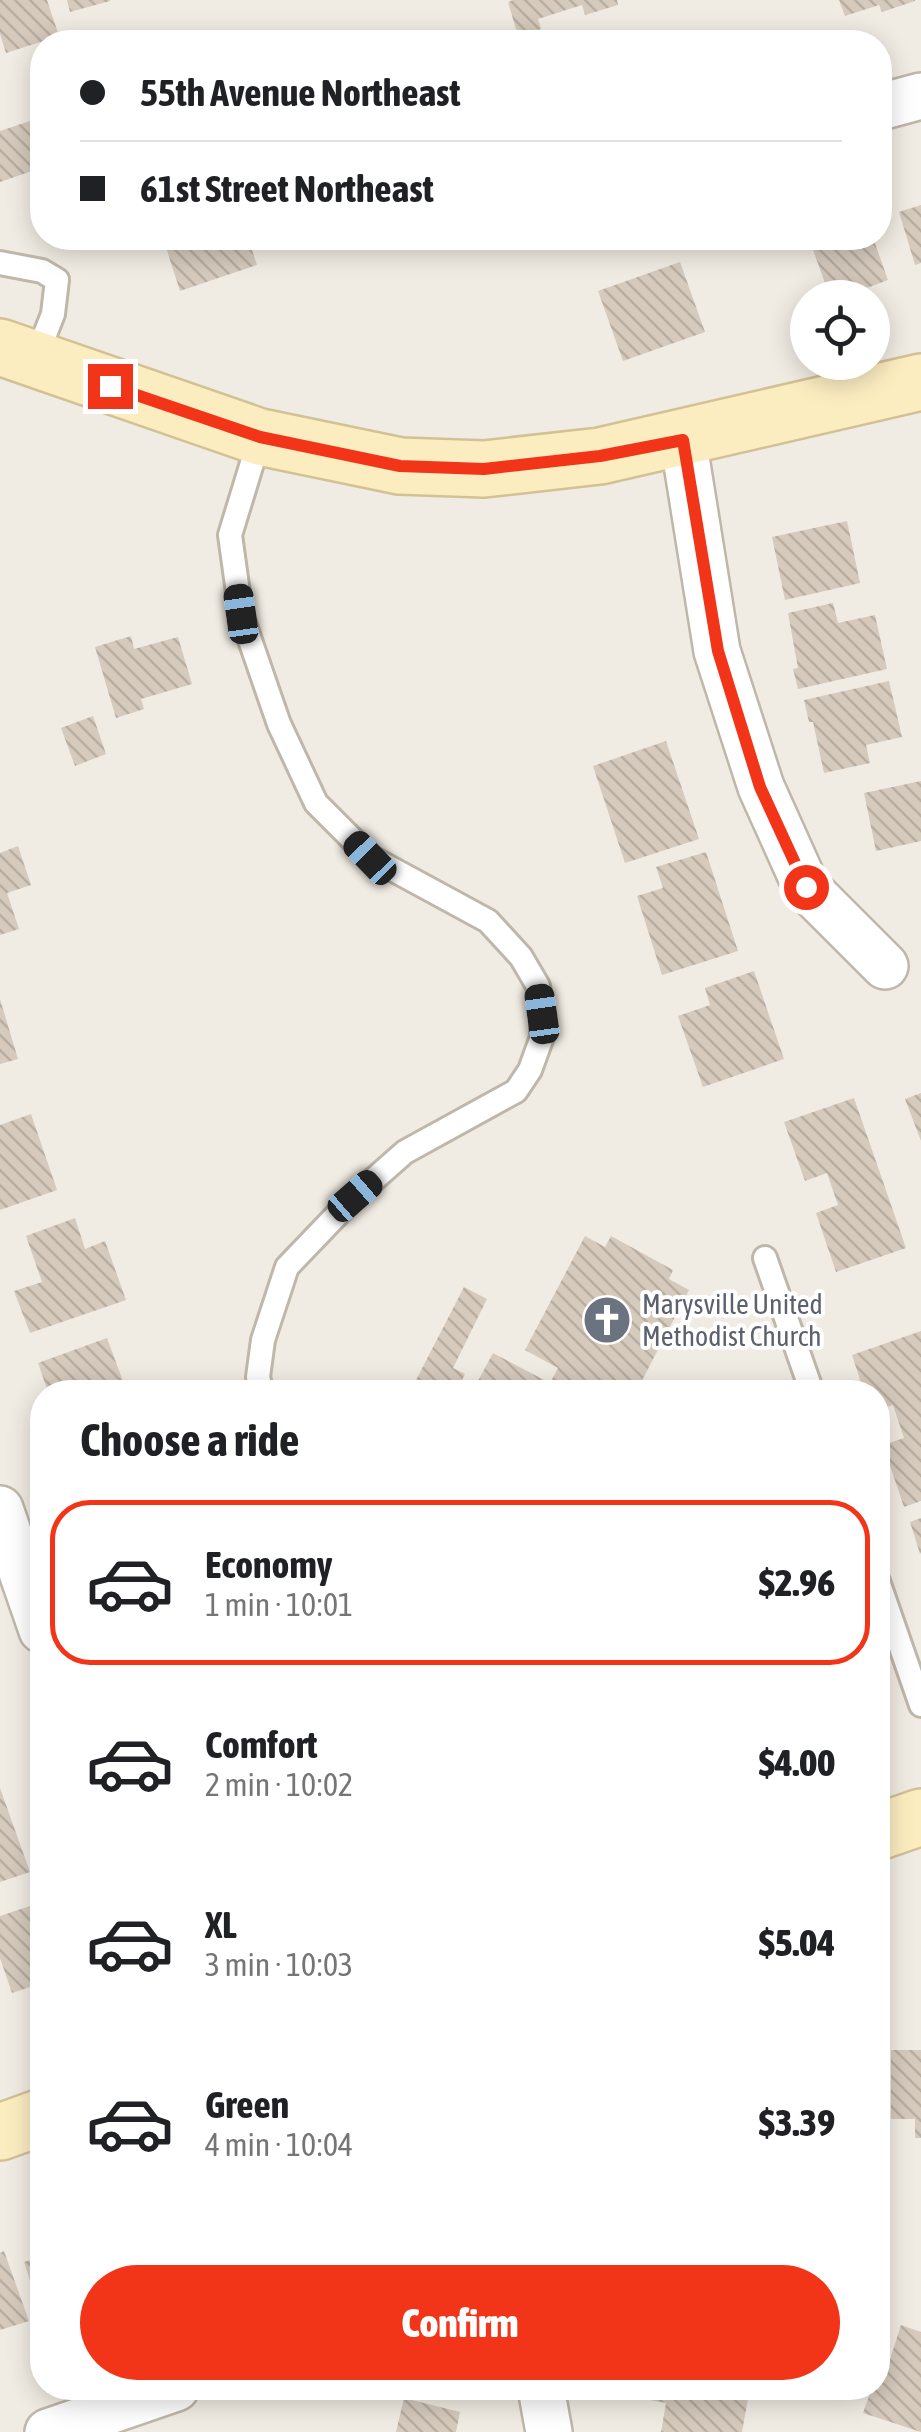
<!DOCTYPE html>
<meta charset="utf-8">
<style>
body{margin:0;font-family:"Asap Condensed",sans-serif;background:#f2f2f2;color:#202124;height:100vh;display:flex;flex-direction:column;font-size:38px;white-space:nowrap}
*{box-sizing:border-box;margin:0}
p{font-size:32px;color:#757577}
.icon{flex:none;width:55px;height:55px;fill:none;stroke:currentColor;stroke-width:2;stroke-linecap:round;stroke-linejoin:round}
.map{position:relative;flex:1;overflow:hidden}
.sheet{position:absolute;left:30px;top:1380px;width:860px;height:1020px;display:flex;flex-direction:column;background:#fff;border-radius:40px;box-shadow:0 5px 25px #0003}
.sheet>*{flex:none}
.banner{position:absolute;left:30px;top:30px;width:862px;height:220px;border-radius:40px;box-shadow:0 5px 25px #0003;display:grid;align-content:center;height:220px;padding:0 50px;background:#fff}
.buttons{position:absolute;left:790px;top:280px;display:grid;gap:20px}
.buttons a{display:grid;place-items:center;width:100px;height:100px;border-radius:50%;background:#fff;box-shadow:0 5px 25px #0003;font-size:50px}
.end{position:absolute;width:45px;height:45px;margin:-22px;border:12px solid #f23418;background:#fff;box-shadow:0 0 0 5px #fff}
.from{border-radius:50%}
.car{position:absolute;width:30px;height:60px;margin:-30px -15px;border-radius:12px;box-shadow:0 0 8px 2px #0007;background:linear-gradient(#222 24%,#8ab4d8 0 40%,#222 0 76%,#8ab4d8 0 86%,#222 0)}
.banner b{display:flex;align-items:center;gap:35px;height:95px;font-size:38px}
.banner b+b{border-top:2px solid #e0e0e0}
.banner i{width:25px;height:25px;background:#202124}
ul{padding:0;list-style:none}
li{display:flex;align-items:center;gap:30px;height:165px;margin:0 20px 15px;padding:0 30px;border:5px solid transparent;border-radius:40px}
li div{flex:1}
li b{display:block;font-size:38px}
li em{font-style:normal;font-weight:800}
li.active{border-color:#f23418}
li>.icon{width:90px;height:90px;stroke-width:1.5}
h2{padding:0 50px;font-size:45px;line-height:120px}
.cta{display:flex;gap:20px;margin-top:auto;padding:20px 50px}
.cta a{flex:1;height:115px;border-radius:60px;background:#f23418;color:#fff;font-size:40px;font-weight:800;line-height:115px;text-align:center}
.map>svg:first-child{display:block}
.building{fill:url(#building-back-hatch)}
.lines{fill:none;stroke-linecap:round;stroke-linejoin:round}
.lane-casing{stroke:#bfb7a9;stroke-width:28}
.street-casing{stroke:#bfb7a9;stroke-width:50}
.secondary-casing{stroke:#d3c196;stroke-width:60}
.lane{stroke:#fff;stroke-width:22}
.street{stroke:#fff;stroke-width:45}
.secondary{stroke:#fcedc1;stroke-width:55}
.route{stroke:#f23418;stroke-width:12}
.labels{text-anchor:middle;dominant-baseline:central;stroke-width:8;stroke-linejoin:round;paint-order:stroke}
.worship-label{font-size:28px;fill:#5b616d;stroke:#fff;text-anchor:start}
</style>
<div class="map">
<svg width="921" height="2432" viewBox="0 0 921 2432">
<defs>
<pattern id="building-back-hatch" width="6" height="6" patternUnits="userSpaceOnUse" patternTransform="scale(2.5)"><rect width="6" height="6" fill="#d5cabc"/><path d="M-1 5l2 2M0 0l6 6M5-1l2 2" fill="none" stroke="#b8aea2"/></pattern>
</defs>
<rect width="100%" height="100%" fill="#f1ece3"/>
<!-- building -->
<path class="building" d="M0,0H47L59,36L6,53L0,34Z
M67,0H110V1L70,12Z
M513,0H617L618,5L585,15L582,5L538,19L541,29L518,36L508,2Z
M839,0H915V1L882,12L879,5L845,16Z
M42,117V159L35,161L38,169L0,182V131Z
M921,205V263L915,265L899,212Z
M163,238H248L257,265L180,291Z
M606,238H644L610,249Z
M824,238L826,242L838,238H873L888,280L848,295L847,291L830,297L812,247L815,246L813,241Z
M680,262L705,332L623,361L598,291Z
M847,521L860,583L785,600L772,537Z
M833,603L838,623L875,615L887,669L798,689L793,669L798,668L788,613Z
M131,636L134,649L178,637L192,684L141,699L144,709L116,718L95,647Z
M889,681L902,737L866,745L870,763L824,773L813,722H809L804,700Z
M93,716L106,754L75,766L61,728Z
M666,741L699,839L625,863L593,766Z
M921,781V841L876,851L864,793Z
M18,846L31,885L7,893L19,929L0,935V853Z
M706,852L738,951L662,975L637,896L663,888L656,867Z
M754,971L784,1059L703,1087L678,1016L710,1005L705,988Z
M0,999L18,1059L0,1064Z
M921,1093V1141L905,1099Z
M854,1098L906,1248L836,1272L816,1213L838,1205L827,1173L805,1181L784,1122Z
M31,1114L57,1190L0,1210V1125Z
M75,1218L85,1249L105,1241L126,1300L30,1333L14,1291L42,1282L26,1236Z
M585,1236L605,1247L611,1236L673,1270L669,1279L689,1290L636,1392H611L598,1386L595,1392H472L493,1353L550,1383L558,1368L525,1350Z
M464,1287L487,1299L453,1368L465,1374L459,1386L448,1381L442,1392H426L413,1386Z
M921,1331V1501L904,1507L883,1445L904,1438L893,1405L878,1410V1392H864L852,1355Z
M107,1338L127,1392H48L38,1363Z
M921,1518V1553L920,1554L910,1522Z
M0,1788L30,1872L0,1882Z
M42,1902V1983L12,1993L0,1958V1916Z
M891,2050H921V2138H915V2119H891Z
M4,2251L29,2321L0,2330V2253Z
M42,2256V2317L24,2262Z
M901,2325L921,2332V2432L863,2413L872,2388H878L879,2367L887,2369Z
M636,2388H750L742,2432H661L666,2403L634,2397Z
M404,2398L460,2412L456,2432H396Z"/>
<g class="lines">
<!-- lane casing -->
<g class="lane-casing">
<path id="lane" d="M0,263L42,271L57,280L53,314L35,360
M260,437L230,535L241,614L279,724L316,803L370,857L488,921L521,957L538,986L542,1014V1037L530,1070L516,1091L405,1152L355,1196L287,1267L263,1340L258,1377L262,1392
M765,1258L812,1392
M878,1581L921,1705"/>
</g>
<!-- street casing -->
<g class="street-casing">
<path id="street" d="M880,107L921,96
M683,439L717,651L761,787L806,887L885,966
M0,1509L42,1630
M541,2388L549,2432
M48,2432L176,2388"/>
</g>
<!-- secondary casing -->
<g class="secondary-casing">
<path id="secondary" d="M0,347L260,437L400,466L484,469L600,456L921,382
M878,1832L921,1817
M0,2132L42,2117"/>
</g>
<!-- lane -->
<use href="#lane" class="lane"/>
<!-- street -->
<use href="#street" class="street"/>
<!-- secondary -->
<use href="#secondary" class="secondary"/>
</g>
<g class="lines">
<!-- route -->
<path class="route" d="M110,386L260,437L400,466L484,469L600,456L683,440L718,651L760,787L806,887"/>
</g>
<!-- icons -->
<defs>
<g id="church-disc" transform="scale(2.5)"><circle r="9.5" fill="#6b7280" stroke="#fff"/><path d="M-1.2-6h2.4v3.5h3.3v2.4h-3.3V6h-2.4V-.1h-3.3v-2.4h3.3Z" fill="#fff"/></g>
</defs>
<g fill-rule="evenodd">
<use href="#church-disc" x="607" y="1320"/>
</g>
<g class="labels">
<!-- worship labels -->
<g class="worship-label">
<text x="642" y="1304">Marysville United<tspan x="642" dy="32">Methodist Church</tspan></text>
</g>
</g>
</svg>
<div class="buttons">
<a><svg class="icon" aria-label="locate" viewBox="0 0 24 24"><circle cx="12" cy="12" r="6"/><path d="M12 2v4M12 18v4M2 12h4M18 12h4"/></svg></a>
</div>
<i class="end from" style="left:806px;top:887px"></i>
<i class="end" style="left:110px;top:386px"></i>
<i class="car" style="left:241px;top:614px;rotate:352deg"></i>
<i class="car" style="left:370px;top:858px;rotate:316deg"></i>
<i class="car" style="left:542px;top:1014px;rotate:352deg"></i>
<i class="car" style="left:355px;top:1196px;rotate:49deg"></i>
<div class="banner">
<b><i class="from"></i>55th Avenue Northeast</b>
<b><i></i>61st Street Northeast</b>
</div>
<section class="sheet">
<h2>Choose a ride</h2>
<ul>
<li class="active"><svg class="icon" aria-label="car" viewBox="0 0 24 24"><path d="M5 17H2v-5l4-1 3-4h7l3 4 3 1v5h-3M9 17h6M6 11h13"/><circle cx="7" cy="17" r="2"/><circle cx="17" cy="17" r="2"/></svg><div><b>Economy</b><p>1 min · 10:01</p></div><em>$2.96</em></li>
<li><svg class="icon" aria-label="car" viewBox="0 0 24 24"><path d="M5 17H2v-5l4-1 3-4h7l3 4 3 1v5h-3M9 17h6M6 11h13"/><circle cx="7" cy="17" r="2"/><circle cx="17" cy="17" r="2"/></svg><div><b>Comfort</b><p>2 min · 10:02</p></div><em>$4.00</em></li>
<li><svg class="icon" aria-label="car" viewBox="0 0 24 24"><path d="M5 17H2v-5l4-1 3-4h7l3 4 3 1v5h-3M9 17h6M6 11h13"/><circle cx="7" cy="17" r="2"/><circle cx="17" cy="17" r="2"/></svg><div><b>XL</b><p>3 min · 10:03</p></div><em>$5.04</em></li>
<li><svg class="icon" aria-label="car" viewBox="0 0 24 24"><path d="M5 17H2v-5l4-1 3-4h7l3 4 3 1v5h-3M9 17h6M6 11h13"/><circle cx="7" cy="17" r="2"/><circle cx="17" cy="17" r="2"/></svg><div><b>Green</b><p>4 min · 10:04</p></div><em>$3.39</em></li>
</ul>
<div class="cta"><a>Confirm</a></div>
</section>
</div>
